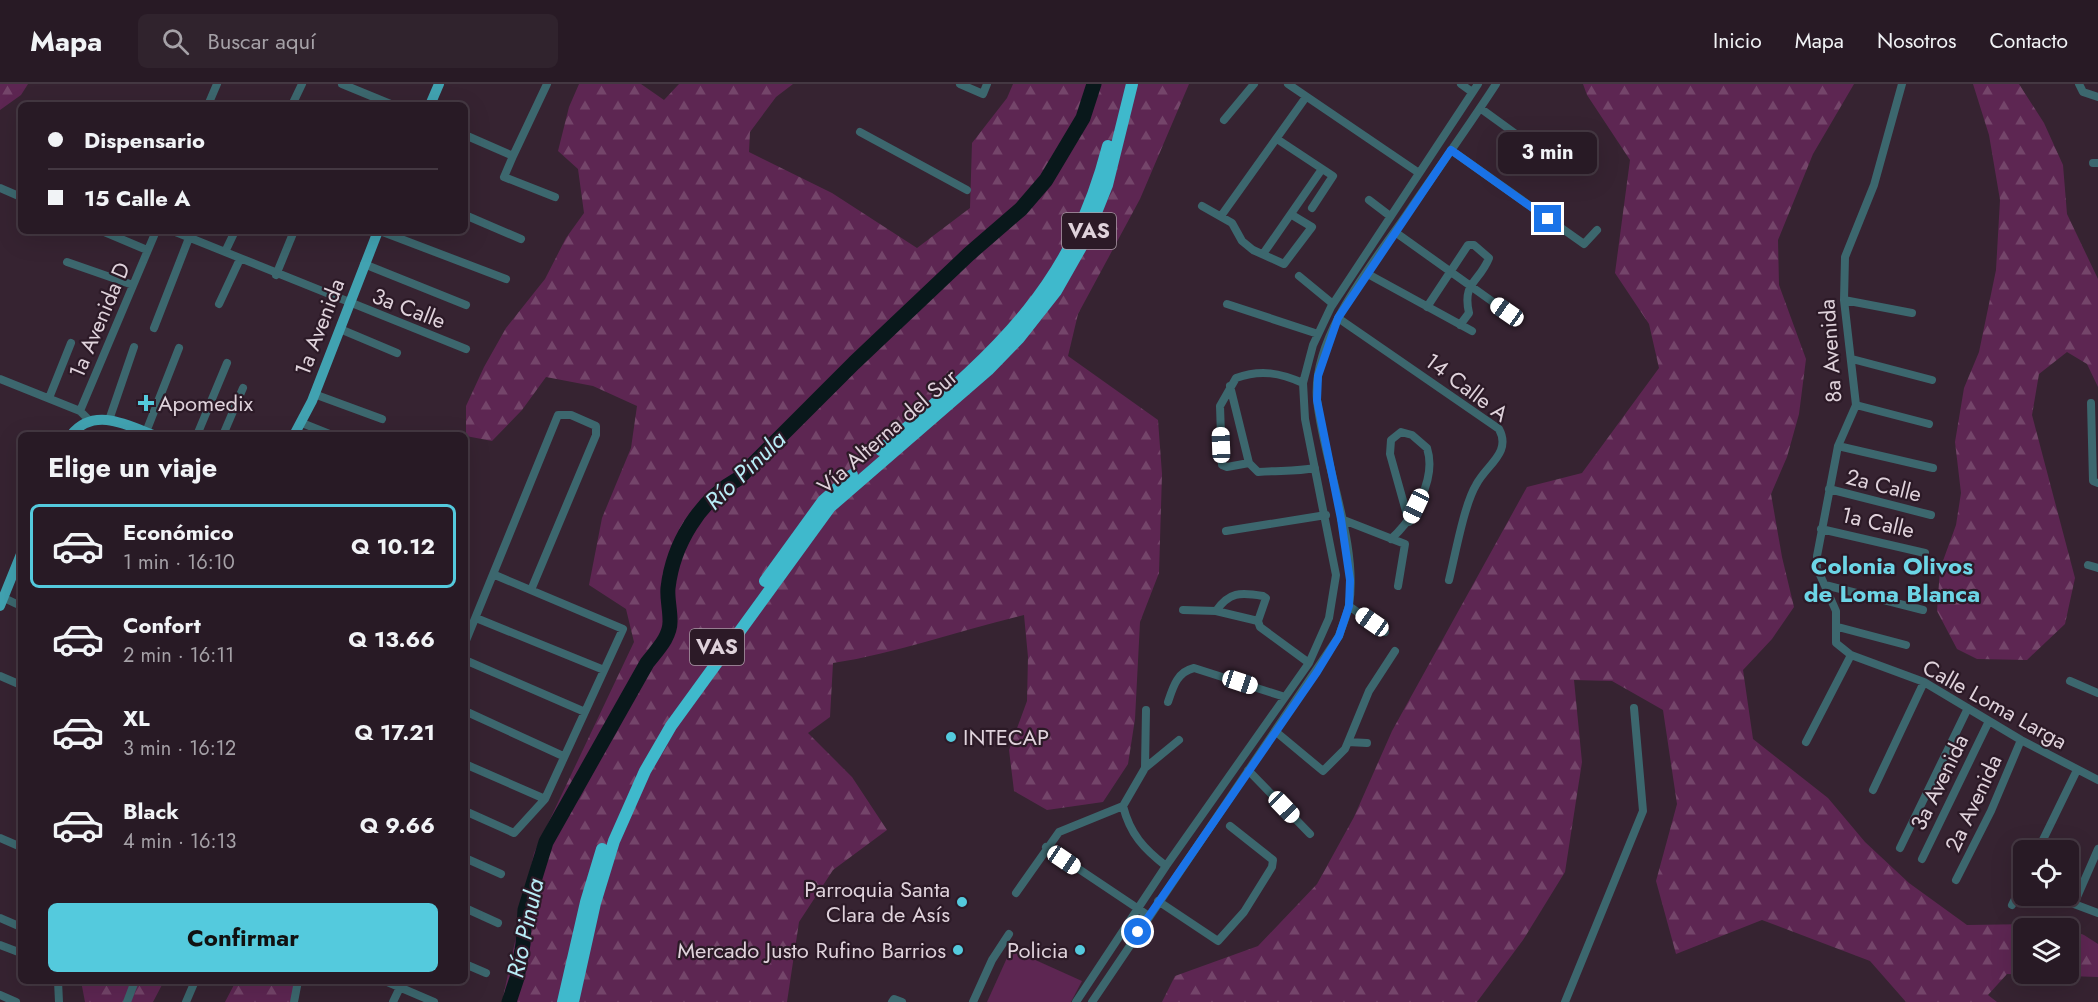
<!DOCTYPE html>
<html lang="es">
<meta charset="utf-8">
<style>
body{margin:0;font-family:Jost,sans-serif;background:#30232d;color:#f1f3f6;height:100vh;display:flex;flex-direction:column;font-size:22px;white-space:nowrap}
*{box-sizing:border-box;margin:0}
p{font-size:20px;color:#a5a1a7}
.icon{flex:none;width:33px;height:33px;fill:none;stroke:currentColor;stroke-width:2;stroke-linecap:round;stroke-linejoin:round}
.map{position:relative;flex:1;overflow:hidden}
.panel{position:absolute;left:18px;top:348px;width:450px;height:552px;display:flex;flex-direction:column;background:#281a25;border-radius:9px;box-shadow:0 6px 24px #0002,0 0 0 2px #443842}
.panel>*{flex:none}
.hud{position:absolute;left:18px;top:18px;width:450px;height:132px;border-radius:9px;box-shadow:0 6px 24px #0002,0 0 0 2px #443842;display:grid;align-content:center;height:132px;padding:0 30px;background:#281a25}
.fabs{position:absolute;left:2013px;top:756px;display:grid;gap:12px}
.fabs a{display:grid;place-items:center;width:66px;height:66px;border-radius:9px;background:#281a25;box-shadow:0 6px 24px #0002,0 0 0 2px #443842;font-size:30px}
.end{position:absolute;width:27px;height:27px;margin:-14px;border:8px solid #1a73e8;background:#fff;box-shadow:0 0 0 3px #fff}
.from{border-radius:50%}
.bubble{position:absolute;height:42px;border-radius:9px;background:#281a25;box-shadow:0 6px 24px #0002,0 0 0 2px #443842;font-size:20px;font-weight:700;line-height:42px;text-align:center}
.car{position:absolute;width:18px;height:36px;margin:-18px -9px;border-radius:8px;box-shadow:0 0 4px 2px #0007;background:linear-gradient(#fff 24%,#345 0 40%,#fff 0 76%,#345 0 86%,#fff 0)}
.hud b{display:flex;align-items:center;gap:21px;height:57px;font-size:22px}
.hud b+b{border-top:2px solid #443842}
.hud i{width:15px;height:15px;background:#f1f3f6}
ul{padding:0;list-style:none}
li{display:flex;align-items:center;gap:18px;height:84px;margin:0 12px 9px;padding:0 18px;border:3px solid transparent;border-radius:9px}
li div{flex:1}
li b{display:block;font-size:22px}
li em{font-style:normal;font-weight:700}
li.selected{border-color:#54cadd}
li>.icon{width:54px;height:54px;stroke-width:1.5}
h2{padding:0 30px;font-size:27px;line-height:72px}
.button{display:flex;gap:12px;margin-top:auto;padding:12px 30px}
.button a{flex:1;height:69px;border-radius:9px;background:#54cadd;color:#111;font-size:24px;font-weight:700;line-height:69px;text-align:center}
header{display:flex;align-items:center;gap:36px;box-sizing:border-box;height:84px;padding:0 30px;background:#281a25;border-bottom:2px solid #443842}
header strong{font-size:28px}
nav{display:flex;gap:33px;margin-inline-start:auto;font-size:21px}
.search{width:420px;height:54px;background:#30232d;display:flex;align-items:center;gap:15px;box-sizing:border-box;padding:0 21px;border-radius:9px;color:#a5a1a7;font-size:22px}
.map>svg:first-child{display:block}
.forest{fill:url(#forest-firs)}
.green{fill:#5d2652}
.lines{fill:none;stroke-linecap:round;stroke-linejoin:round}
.river{stroke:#09181b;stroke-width:15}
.minor{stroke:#3c676e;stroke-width:8}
.major{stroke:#41a2b1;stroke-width:10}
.highway{stroke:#3fb9cc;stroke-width:12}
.route{stroke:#1a73e8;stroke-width:8}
.poi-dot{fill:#54cadd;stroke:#2c1a27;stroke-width:2}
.labels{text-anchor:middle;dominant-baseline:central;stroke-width:4.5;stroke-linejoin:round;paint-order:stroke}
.shield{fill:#2c1a27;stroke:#a99ba5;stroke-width:1.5}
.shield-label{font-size:21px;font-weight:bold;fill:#dfd2db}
.street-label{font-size:22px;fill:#dfd2db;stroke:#2c1a27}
.poi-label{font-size:22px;fill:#dfd2db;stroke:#2c1a27;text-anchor:end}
.water-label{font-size:24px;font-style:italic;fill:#b8edf6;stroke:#2c1a27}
.neighbourhood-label{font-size:24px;font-weight:bold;fill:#6cd5e6;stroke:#2c1a27}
</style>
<header>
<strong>Mapa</strong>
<div class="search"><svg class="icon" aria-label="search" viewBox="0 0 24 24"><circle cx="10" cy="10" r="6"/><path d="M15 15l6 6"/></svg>Buscar aquí</div>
<nav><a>Inicio</a><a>Mapa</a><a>Nosotros</a><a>Contacto</a></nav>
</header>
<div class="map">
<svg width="2098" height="918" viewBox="0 0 2098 918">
<defs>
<pattern id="forest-firs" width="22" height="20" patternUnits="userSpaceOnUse" patternTransform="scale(1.5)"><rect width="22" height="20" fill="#5d2652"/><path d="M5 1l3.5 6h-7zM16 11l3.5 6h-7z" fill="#74456a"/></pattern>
</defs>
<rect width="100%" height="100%" fill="#362331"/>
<!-- forest -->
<path class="forest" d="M0,0H28L21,11L0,26Z
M579,0H641L664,16L679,0H793L776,13L750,48L749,68L832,109L917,164L970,124L972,59L1007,14L1013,0H1189L1140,115L1078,230L1068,272L1158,336L1162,390L1159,489L1140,538L1135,635L1128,680L1103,718L1047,726L1014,707L1009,666L1027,617L1028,573L1024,531C960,546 898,569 833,579L830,633L808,649L852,693L887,746L833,786L799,838L787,918H502L534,769L634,558L626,525L589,501L602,434L631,364L637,322L593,302L546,293L522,326L492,357L466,352V322L484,283L506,244L545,195L566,154L584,129L578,85L558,67L569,23Z
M1583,0H1854L1813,70L1778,156L1779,201L1806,275L1799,330L1787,373L1771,410L1782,473L1794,523L1772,555L1743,586L1753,655L1828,714L1865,758L1909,799L1967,841L2041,840L2057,844H2024V890H2068L2069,847L2084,851L2098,860V893L2007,890L1988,911L1997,918H1906L1870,877L1762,836L1676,870L1656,797L1677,720L1663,626L1612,597L1574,596L1582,678L1565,788L1523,856L1477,918H1162L1175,892L1258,862L1317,800L1354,733L1392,647L1527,403L1582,389L1659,284L1649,240L1615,189L1630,76L1587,11Z
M1973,0H2019L2044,39L2063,81L2067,130L2098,195V303L2087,280L2067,268L2039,290L2032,331L2075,494L2065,540L2027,576L1977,575L1957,565L1937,527L1940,485L1956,441L1961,409L1955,358L1964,304L1979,268L1996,186L2000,116L1989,51Z
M81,897H164L153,918H85Z
M236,897H298L294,918H225Z"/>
<!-- green -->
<path class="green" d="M1011,865L1082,897L1071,918H987Z"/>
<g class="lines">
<!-- river -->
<path class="river" d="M509,918L517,894L523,860L525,826L546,758L647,579C656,567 671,553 670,536C670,525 667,514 668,504C673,460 700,416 738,395L854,279L969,170L1021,125L1046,96L1083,34L1094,0"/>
<!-- minor -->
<path class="minor" d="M342,0L393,21
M960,0L983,10L987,0
M1288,0L1419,89
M1461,0L1472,8
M1902,0L1874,101L1845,173L1844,216L1856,321L1838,362L1817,472V484L1836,527V559L1851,571L1924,598L2021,656L2098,696
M2079,0L2083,8L2098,13
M208,21L217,0
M292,21L302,0
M1480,24L1531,61
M1224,36L1254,0
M860,48L967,106
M465,51L513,72L504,93L555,113
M1277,55L1333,92L1312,124
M1451,66L1584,160L1597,146
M513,72L547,0
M2093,79H2098
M0,104L21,113
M1369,116L1390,132
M1202,122L1232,139L1242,157L1253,166L1284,180L1312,143L1292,131
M465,131L521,155
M1221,132L1306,13
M102,147L147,166
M173,147L466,265
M380,147L506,195
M1395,148L1507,228
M225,168L235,147
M1263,170L1322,85
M67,178L133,201
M364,180L466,221
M1366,189L1472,247
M276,191L294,147
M1299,192L1333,220
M1844,216L1912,229
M219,220L240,175
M1227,220L1318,250
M1427,223L1468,161H1474L1489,174C1479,199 1462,198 1469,229L1460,241
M1338,234L1499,345C1512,369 1486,381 1476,401C1464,421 1455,472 1449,496
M154,244L189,154
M340,245L397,269
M1852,275L1932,296
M0,295L80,327L89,336
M1303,299C1280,289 1261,285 1236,294L1220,322L1222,381L1227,383L1249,379L1258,388C1279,386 1295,388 1315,384
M1230,302L1249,379
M314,310L382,335
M49,314L71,259
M2091,319L2093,397L2098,399
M1856,321L1929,340
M80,327L156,147
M109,336L134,263
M302,339L332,351
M146,348L179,264
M197,351L227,279
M223,351L243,304
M1838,362L1933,384
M1829,405L1931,431
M1341,435L1405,460L1398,502
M1821,445L1925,469
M1226,447L1326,431
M1391,455C1414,434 1437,395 1427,364L1412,351L1401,348L1391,356L1390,370L1409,438
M2088,481L2098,484
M1825,501L1923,526
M0,512L21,522
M1349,522L1385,548
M1183,526L1216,527L1258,537
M1216,527C1229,508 1240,508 1263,512L1266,514L1258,537L1260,543L1309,579
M476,534L604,586
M1838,543L1906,561
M465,559L558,331H571L596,342V351L531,506
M465,576L585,628
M0,592L21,601
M2070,597L2098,609
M1168,618C1173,603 1177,588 1194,584L1285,613
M465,627L563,672
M1275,647L1323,687L1345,665L1348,658L1367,659
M1348,658L1369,607L1395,567
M1806,658L1851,571
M465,680L545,715
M1145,684L1146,626
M1248,686L1310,750
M1873,706L1924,598
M1123,722C1130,750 1144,765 1166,782
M465,727L514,749L545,715L623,545L495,491
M0,754L21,763
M1046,763L1149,832
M1900,764L1968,624
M2098,765L2074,820L2098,829
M2038,766L2077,686
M465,774L501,790
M1922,775L1989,637
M1956,796L1991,727L2021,656
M1016,809L1059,748L1123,722L1145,684L1179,656
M1158,817L1218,857L1244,828L1272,783L1273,776L1230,742
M2012,821L2024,797
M465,824L498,839
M0,834L21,843
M0,861L21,869
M465,880L486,889
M58,897L59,918
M385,897L434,918
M0,911L16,918
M127,918L135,897
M186,918L195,897
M294,918L298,897
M393,918L403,897
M892,918L894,915L902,918
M973,918L992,876L1009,850
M1076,918L1166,782L1309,579L1329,534L1336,491L1305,335L1303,299L1313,261L1331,223L1478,0
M1092,918L1339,552C1342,542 1347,532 1349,521C1359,461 1323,377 1317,316C1311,252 1375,177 1409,127C1438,85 1468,43 1496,0
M1565,918L1643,727L1634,624"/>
<!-- major -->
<path class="major" d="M430,21L439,0
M71,351C93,323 126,340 153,351
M294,351L312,317L378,147
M0,522L21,470"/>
<!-- highway -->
<path class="highway" d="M881,366C991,271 1070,210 1108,62
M765,497L823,417L852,391
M563,918L586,818L602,765
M573,918L595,819L614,757L645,687L671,642L830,423L988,286L1019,254L1056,207L1085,156L1107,101L1132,0"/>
</g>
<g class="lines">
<!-- route -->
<path class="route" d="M1138,848L1317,588L1339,552L1349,522L1350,496L1341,435L1317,316L1318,292L1338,234L1451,66L1548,135"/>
</g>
<!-- markers -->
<g class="poi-dot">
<path d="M143 310h6v6h6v6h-6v6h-6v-6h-6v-6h6z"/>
<circle cx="951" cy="653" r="6"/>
<circle cx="962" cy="818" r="6"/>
<circle cx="958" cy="866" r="6"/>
<circle cx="1080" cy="866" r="6"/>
</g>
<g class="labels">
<!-- shield labels -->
<g class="shield">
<rect x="1062" y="129" width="54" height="36" rx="4.5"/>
<rect x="690" y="545" width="54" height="36" rx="4.5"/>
</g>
<g class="shield-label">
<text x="1089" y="147">VAS</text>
<text x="717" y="563">VAS</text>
</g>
<!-- street labels -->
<g class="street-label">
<text transform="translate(409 224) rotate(21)">3a Calle</text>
<text transform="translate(99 236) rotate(-67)">1a Avenida D</text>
<text transform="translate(319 243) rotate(-69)">1a Avenida</text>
<text transform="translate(1830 267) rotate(-94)">8a Avenida</text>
<text transform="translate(1467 303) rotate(37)">14 Calle A</text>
<text transform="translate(887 347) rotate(-41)">Vía Alterna del Sur</text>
<text transform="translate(1884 401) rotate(14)">2a Calle</text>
<text transform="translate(1878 438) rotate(13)">1a Calle</text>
<text transform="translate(1995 620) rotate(29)">Calle Loma Larga</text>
<text transform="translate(1939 698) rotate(-64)">3a Avenida</text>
<text transform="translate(1973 719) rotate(-65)">2a Avenida</text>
</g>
<!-- poi labels -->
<g class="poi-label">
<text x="158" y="319" text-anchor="start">Apomedix</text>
<text x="963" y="653" text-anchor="start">INTECAP</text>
<text x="950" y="805">Parroquia Santa<tspan x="950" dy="25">Clara de Asís</tspan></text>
<text x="946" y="866">Mercado Justo Rufino Barrios</text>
<text x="1068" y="866">Policia</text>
</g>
<!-- water labels -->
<g class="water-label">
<text transform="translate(745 386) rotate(-44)">Río Pinula</text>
<text transform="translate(525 844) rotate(-78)">Río Pinula</text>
</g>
<!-- neighbourhood labels -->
<g class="neighbourhood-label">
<text x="1892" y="481">Colonia Olivos<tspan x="1892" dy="28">de Loma Blanca</tspan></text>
</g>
</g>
</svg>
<div class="fabs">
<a><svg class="icon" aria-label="locate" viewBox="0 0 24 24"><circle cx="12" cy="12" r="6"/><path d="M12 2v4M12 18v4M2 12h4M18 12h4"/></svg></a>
<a><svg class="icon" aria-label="layers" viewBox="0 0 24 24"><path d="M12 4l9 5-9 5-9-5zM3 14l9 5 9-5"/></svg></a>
</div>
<i class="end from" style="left:1138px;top:848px"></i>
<i class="end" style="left:1548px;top:135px"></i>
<div class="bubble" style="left:1498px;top:48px;width:99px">3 min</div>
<i class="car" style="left:1507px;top:228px;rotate:305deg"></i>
<i class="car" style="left:1221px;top:361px;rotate:358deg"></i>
<i class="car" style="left:1416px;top:422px;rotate:205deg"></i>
<i class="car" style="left:1372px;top:538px;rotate:305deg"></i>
<i class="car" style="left:1240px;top:598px;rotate:108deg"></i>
<i class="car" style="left:1284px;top:723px;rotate:136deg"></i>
<i class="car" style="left:1064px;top:776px;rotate:124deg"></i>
<div class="hud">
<b><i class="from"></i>Dispensario</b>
<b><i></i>15 Calle A</b>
</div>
<section class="panel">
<h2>Elige un viaje</h2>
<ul>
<li class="selected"><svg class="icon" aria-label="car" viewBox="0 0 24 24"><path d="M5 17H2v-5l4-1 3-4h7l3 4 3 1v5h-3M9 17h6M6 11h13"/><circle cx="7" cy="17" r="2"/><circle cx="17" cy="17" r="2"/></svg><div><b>Económico</b><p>1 min · 16:10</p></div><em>Q 10.12</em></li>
<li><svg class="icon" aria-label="car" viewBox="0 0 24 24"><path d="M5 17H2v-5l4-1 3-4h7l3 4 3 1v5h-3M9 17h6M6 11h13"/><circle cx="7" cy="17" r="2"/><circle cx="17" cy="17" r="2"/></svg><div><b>Confort</b><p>2 min · 16:11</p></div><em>Q 13.66</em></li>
<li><svg class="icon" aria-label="car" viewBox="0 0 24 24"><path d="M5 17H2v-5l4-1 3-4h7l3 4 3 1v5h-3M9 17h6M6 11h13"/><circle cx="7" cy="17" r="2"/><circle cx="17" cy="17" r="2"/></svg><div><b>XL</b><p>3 min · 16:12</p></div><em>Q 17.21</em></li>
<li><svg class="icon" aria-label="car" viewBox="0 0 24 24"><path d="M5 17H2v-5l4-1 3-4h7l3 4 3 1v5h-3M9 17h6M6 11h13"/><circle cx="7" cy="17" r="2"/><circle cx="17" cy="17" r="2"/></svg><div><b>Black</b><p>4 min · 16:13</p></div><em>Q 9.66</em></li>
</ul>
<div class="button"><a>Confirmar</a></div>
</section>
</div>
